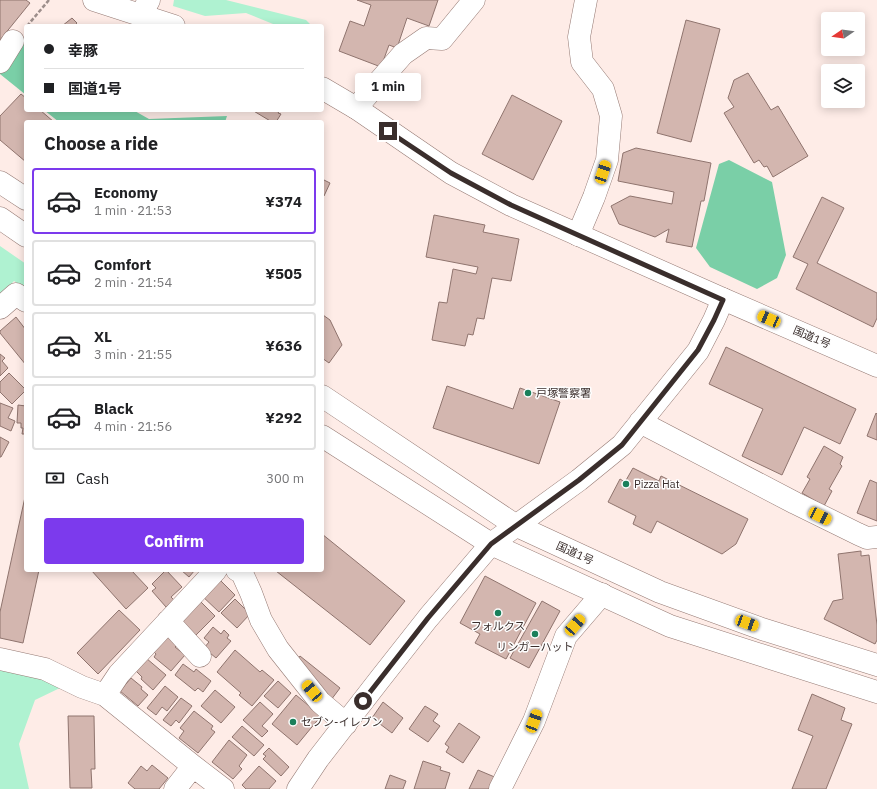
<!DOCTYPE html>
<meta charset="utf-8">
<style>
body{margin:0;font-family:"IBM Plex Sans","Noto Sans JP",sans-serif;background:#f2f2f2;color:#202124;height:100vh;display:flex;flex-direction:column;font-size:15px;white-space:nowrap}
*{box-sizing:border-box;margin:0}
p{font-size:13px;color:#757577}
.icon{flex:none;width:22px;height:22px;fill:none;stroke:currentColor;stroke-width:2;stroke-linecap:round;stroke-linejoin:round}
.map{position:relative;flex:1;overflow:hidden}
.panel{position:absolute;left:24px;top:120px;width:300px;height:452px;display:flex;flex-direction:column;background:#fff;border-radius:4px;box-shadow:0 2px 10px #0003}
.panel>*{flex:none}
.hud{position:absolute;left:24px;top:24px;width:300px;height:88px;border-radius:4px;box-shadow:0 2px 10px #0003;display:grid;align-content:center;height:88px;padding:0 20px;background:#fff}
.needle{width:26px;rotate:257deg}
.tools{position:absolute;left:821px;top:12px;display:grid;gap:8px}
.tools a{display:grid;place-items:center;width:44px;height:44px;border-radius:4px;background:#fff;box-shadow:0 2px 10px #0003;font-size:20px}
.end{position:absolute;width:18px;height:18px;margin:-9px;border:5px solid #3a2e2c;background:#fff;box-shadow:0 0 0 2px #fff}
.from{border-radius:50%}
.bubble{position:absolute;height:28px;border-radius:4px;background:#fff;box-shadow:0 2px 10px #0003;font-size:13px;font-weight:800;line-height:28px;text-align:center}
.car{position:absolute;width:12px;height:24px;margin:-12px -6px;border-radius:5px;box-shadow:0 0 3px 1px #0007;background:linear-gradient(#f5c518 24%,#345 0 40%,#f5c518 0 76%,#345 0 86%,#f5c518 0)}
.hud b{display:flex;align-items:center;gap:14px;height:38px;font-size:15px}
.hud b+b{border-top:1px solid #e0e0e0}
.hud i{width:10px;height:10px;background:#202124}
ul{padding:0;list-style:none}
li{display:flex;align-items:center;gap:12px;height:66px;margin:0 8px 6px;padding:0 12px;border:2px solid #e0e0e0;border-radius:4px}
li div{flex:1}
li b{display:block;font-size:15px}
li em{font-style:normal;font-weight:800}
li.selected{border-color:#7c3aed}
li>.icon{width:36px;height:36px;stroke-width:1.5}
h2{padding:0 20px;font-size:18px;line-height:48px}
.pay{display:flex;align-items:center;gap:10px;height:44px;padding:0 20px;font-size:15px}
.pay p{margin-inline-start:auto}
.action{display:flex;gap:8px;margin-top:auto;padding:8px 20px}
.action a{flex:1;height:46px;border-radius:4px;background:#7c3aed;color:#fff;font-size:16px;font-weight:800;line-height:46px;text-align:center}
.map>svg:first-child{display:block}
.green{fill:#aff2d1}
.forest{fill:#7acfa7}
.building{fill:#d3b6af;stroke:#8f746e}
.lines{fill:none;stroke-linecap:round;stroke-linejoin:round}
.minor-casing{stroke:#957a74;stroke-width:23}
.highway-casing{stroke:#957a74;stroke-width:23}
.path{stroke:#9d8e8b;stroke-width:2.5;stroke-dasharray:4 2;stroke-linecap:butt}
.minor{stroke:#fff;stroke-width:22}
.highway{stroke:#fff;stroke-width:22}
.route{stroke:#3a2e2c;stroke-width:5}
.poi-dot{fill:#1a805b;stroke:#fefefe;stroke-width:1.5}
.labels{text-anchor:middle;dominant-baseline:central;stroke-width:3;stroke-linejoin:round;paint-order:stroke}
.street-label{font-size:11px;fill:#3a2e2c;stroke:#fefefe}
.poi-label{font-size:11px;fill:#3a2e2c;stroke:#fefefe;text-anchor:start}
</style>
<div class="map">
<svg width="877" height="789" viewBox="0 0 877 789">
<rect width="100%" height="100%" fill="#feece7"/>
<!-- green -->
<path class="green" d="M174,0H226L306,20L312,26H278L246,13L205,16L173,6Z
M0,246L26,264V289L14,281L0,296Z
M0,667L32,674L62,687L35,700L19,744L29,789H0Z"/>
<!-- forest -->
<path class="forest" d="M26,41V95L0,74V72Z
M44,110H133L149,119L227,116L225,122H59Z
M729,160L772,182L786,255L777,278L757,289L710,267L696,248L719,164Z"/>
<!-- building -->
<path class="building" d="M0,0H26L30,3L0,40Z
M357,0H438L429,26L407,18L397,48L389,45L381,67L339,51L350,21L364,26L371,5Z
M72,18L77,23L74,26H62Z
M686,20L720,29L691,142L657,133Z
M748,73L771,110L778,106L808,156L773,177L767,166L764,167L759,160L754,163L724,113L734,107L728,98L734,80Z
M21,94L26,98V110H40L54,122H26V162L0,140V116Z
M512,95L562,121L533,180L482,154Z
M252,110H280L278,113L281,114L276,122H272Z
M636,148L711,163L704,201H701L692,247L666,242L669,229L655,237L619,224L611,206L630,196L672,204L674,192L618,181L623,153Z
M322,179L330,183L324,196L322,194Z
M822,197L844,208L817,263L877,293V318L873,327L796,289L808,264L793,257Z
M434,215L485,225L483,232L519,239L511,281L492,278L484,319L477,318L473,335L468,334L465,346L432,340L439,302L447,303L453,269L476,274L478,267L426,257Z
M323,315L330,320L342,345L329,363L322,358V317Z
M16,317L26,330V365L0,333V331Z
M726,347L856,409L840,444L804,427L782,475L742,456L763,409L709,384Z
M0,354L5,358L2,361L8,368L0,376Z
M9,373L26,390L12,404L0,392V382Z
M447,386L513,409L520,388L560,402L539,464L433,428Z
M0,403L13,408L8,418L15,421L11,431L0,426Z
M18,405L26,406V434H22L23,428H21V423H17Z
M876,413L877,414V440L867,436Z
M0,437L9,442L1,457H0Z
M824,446L843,457L840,464L842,466L829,489L832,491L824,506L802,493L810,479L807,477Z
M633,468L659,481L661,476L748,519L736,544L722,554L657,521L651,533L633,524L636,516L608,502L620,479L625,482Z
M870,480L877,483V521L857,513Z
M25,497L26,498V570H39L23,643L0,638V612Z
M322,534L405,601L370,645L276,571L322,570Z
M861,551V556L869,555L877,625V640L875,644L824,619L833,601L843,599L838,554Z
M91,570H131L148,588L126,609Z
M166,570L182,587L171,597L174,600L166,607L152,591L156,588L152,584Z
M181,570H195L189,577Z
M485,576L536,603L506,659L475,643L480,634L460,623Z
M219,579L235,595L219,612L200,594Z
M198,599L215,616L195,636L178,620Z
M235,599L250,614L237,628L221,613Z
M542,601L560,611L529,668L510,658Z
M119,610L140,630L98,674L77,653Z
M213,627L221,634L224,630L229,635L227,638L231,641L216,658L204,648L209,642L204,638Z
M166,634L178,644L175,647L185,655L171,671L154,657L156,654L153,651Z
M235,650L260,672L262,670L274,680L252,706L239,695L241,693L217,672Z
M300,656L340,688L331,700L296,661Z
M146,658L166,675L153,690L141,679L142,677L135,670Z
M183,664L194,672L196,669L211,681L203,692L198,688L195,691L175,675Z
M131,678L142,687L141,689L148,695L138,706L120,691Z
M278,681L291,693L278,708L264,696Z
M165,686L178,697L167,711L162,707L156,715L147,708Z
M215,690L235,707L221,723L201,706Z
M812,694L845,708L841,720L852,724L826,789H792L813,736L798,730Z
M296,695L321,716L297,745L272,724Z
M181,698L192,706L179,723L176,720L171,726L163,720Z
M260,702L273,714L262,726L268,731L262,737L243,720Z
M383,702L403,718L392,733L372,718Z
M425,706L438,714L433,721L440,726L428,742L409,729Z
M194,711L213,726L211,729L215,732L198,753L179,738L184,731L180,728Z
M68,716H94L95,769H91L92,788H70Z
M459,723L480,737L463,763L446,752L449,747L445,744Z
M242,726L264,745L254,756L232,737Z
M229,740L247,755L239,766L242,769L233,779L212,762Z
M269,748L289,767L281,776L263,759L266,756L263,754Z
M423,761L441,767L440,770L450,773L445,789H414Z
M152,765L168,778L159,789H135L128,783L141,766L147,771Z
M259,766L276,781L269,789H246L242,785Z
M478,770L497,778L492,789H469Z
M390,775L406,781L403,789H385Z"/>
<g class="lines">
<!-- minor casing -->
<g class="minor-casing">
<path id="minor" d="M141,15L149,0
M0,62L13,41
M356,108L403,54L426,38L442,39L474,0
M578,235L594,197L607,160L611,116L603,89L582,62L579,37L586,0
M0,308L16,294L26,301
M640,422L795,503L858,534L867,538L877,537
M237,570L242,573L251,593L261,620L278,649L320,702L346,724
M168,621L200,656
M0,659L45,669L82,687L105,695L193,766L223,789
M105,695L119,674L216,570
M175,789L193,766
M298,789L318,759L380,679L428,618L491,544L579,480L622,445L698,351L714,320L723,299
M500,789L534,721L566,636L602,594"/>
</g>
<!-- highway casing -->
<g class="highway-casing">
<path id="highway" d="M94,0L174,26
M322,88L356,108L451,173L511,205L723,299L877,366
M0,182L26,199
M0,218L26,236
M322,396L515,525L660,592L762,629L877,665
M322,436L491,544L670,626L877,692"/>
</g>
<!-- path -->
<path class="path" d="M27,26L49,0"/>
<!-- minor -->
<use href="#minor" class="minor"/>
<!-- highway -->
<use href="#highway" class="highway"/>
</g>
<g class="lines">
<!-- route -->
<path class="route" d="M363,701L428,618L491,544L579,480L622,445L698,350L714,320L723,300L511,205L451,173L388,131"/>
</g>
<!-- markers -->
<g class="poi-dot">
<circle cx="528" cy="393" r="4"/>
<circle cx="626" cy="484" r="4"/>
<circle cx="498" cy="613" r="4"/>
<circle cx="535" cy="634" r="4"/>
<circle cx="293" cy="722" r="4"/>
</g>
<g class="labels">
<!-- street labels -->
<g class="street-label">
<text transform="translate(812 337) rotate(23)">国道1号</text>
<text transform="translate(575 553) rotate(24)">国道1号</text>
</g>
<!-- poi labels -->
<g class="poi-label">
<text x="536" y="393">戸塚警察署</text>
<text x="634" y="484">Pizza Hat</text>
<text x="498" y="626" text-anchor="middle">フォルクス</text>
<text x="535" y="647" text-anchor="middle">リンガーハット</text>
<text x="301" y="722">セブン-イレブン</text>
</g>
</g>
</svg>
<div class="tools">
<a><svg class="needle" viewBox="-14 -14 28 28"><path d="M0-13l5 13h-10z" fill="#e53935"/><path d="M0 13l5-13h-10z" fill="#757577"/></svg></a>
<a><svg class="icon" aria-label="layers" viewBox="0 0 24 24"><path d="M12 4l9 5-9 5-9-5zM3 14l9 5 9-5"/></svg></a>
</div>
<i class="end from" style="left:363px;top:701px"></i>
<i class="end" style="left:388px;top:131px"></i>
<div class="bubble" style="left:355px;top:73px;width:66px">1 min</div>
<i class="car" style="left:603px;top:172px;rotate:18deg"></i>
<i class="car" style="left:769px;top:319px;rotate:293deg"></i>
<i class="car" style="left:820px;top:516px;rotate:116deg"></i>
<i class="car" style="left:747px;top:623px;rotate:110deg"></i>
<i class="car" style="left:575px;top:625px;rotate:41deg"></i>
<i class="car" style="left:312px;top:691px;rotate:320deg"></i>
<i class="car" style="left:534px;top:721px;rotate:20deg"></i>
<div class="hud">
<b><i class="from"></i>幸豚</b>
<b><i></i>国道1号</b>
</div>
<section class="panel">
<h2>Choose a ride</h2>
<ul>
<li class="selected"><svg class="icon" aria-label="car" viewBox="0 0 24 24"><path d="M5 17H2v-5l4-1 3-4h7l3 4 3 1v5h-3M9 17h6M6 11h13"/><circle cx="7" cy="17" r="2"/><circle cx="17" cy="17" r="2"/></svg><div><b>Economy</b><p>1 min · 21:53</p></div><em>¥374</em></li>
<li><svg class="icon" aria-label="car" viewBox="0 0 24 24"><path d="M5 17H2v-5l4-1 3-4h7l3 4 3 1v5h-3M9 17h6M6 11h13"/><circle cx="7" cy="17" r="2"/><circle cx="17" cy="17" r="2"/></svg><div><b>Comfort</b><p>2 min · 21:54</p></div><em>¥505</em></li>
<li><svg class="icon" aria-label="car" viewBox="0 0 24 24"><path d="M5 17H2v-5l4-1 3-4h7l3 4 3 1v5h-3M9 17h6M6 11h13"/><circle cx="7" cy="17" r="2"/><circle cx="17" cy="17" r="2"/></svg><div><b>XL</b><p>3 min · 21:55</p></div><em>¥636</em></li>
<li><svg class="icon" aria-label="car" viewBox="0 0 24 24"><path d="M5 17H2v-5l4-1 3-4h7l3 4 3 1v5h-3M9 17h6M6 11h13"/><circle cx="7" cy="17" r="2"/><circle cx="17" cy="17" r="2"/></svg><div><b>Black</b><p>4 min · 21:56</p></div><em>¥292</em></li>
</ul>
<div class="pay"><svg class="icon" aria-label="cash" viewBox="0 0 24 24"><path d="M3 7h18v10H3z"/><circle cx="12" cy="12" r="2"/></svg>Cash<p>300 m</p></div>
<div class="action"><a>Confirm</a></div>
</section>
</div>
